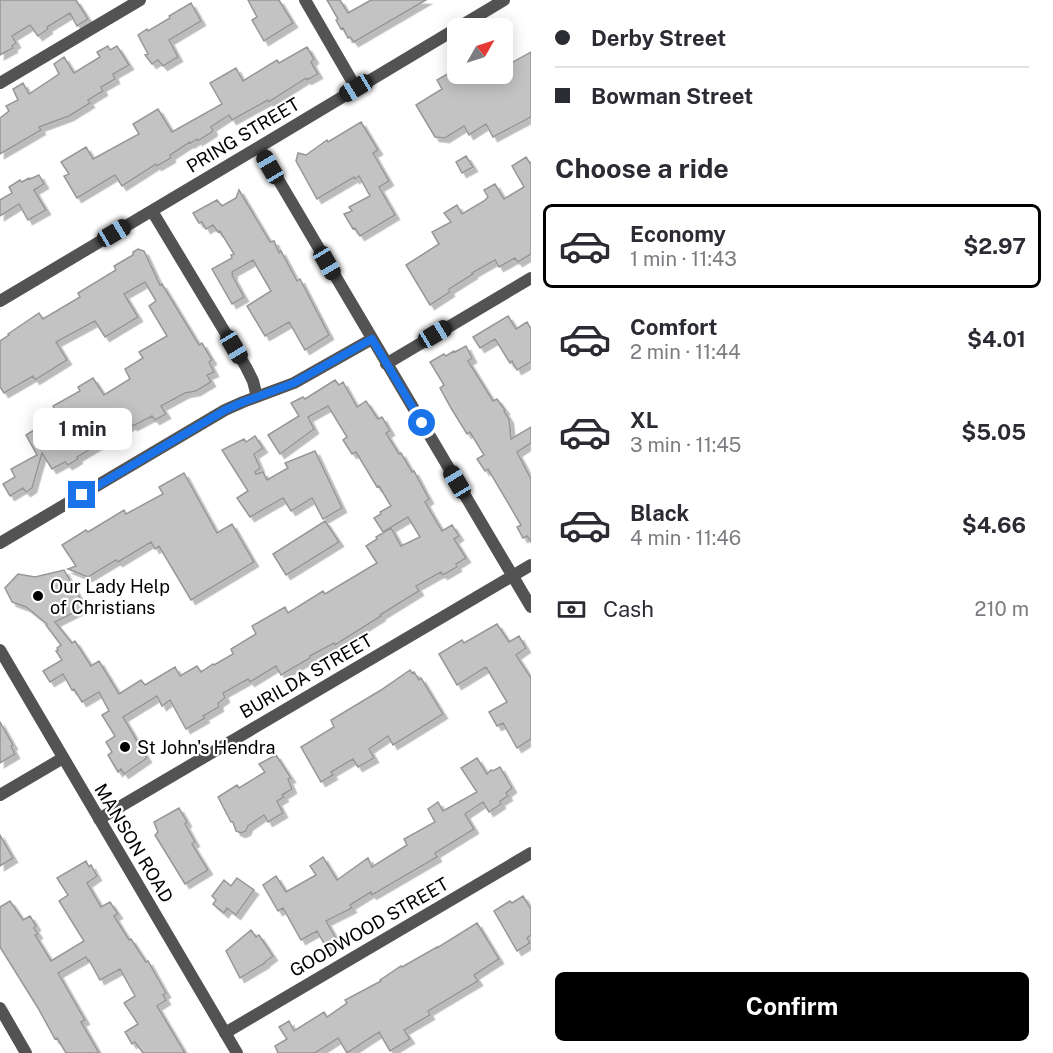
<!DOCTYPE html>
<meta charset="utf-8">
<style>
body{margin:0;font-family:"Public Sans",sans-serif;background:#f7f7f7;color:#2b2b33;height:100vh;display:flex;flex-direction:column;font-size:22px;white-space:nowrap}
*{box-sizing:border-box;margin:0}
p{font-size:20px;color:#7c7c81}
.icon{flex:none;width:33px;height:33px;fill:none;stroke:currentColor;stroke-width:2;stroke-linecap:round;stroke-linejoin:round}
.map{position:relative;flex:1;overflow:hidden}
.drawer{display:flex;flex-direction:column;background:#fff;width:522px}
.drawer>*{flex:none}
.hud{display:grid;align-content:center;height:132px;padding:0 24px;background:#fff}
.needle{width:39px;rotate:51deg}
.controls{position:absolute;left:447px;top:18px;display:grid;gap:12px}
.controls a{display:grid;place-items:center;width:66px;height:66px;border-radius:9px;background:#fff;box-shadow:0 3px 15px #0003;font-size:30px}
.end{position:absolute;width:27px;height:27px;margin:-14px;border:8px solid #1a73e8;background:#fff;box-shadow:0 0 0 3px #fff}
.from{border-radius:50%}
.bubble{position:absolute;height:42px;border-radius:9px;background:#fff;box-shadow:0 3px 15px #0003;font-size:20px;font-weight:700;line-height:42px;text-align:center}
.car{position:absolute;width:18px;height:36px;margin:-18px -9px;border-radius:8px;box-shadow:0 0 4px 2px #0007;background:linear-gradient(#222 24%,#8ab4d8 0 40%,#222 0 76%,#8ab4d8 0 86%,#222 0)}
.hud b{display:flex;align-items:center;gap:21px;height:57px;font-size:22px}
.hud b+b{border-top:2px solid #e1e1e2}
.hud i{width:15px;height:15px;background:#2b2b33}
ul{padding:0;list-style:none}
li{display:flex;align-items:center;gap:18px;height:84px;margin:0 12px 9px;padding:0 12px;border:3px solid transparent;border-radius:9px}
li div{flex:1}
li b{display:block;font-size:22px}
li em{font-style:normal;font-weight:700}
li.on{border-color:#000}
li>.icon{width:54px;height:54px;stroke-width:1.5}
h2{padding:0 24px;font-size:27px;line-height:72px}
.pay{display:flex;align-items:center;gap:15px;height:66px;padding:0 24px;font-size:22px}
.pay p{margin-inline-start:auto}
.button{display:flex;gap:12px;margin-top:auto;padding:12px 24px}
.button a{flex:1;height:69px;border-radius:9px;background:#000;color:#fff;font-size:24px;font-weight:700;line-height:69px;text-align:center}
main{display:flex;flex:1;min-height:0}
.map>svg:first-child{display:block}
.building{fill:#c3c3c3;stroke:#979797;stroke-width:1.5;filter:url(#shadow)}
.lines{fill:none;stroke-linecap:round;stroke-linejoin:round}
.minor{stroke:#535353;stroke-width:12}
.tertiary{stroke:#535353;stroke-width:12}
.route{stroke:#1a73e8;stroke-width:8}
.poi-dot{fill:#000;stroke:#fff;stroke-width:2}
.labels{text-anchor:middle;dominant-baseline:central;stroke-width:4.5;stroke-linejoin:round;paint-order:stroke}
.street-label{font-size:18px;fill:#000;stroke:#fff}
.poi-label{font-size:18px;fill:#000;stroke:#fff;text-anchor:start}
</style>
<main>
<div class="map">
<svg width="531" height="1053" viewBox="0 0 531 1053">
<defs>
<filter id="shadow"><feDropShadow dx="4.5" dy="4.5" stdDeviation="0" flood-color="#0004"/></filter>
</defs>
<rect width="100%" height="100%" fill="#fff"/>
<!-- building -->
<path class="building" d="M0,0H76L88,19L77,26L70,13L47,27L48,29L38,36L30,25L12,36L16,43L12,46L13,48L0,55Z
M248,0H279L293,23L264,41L252,20L257,17Z
M327,0H340L348,13L371,0H426L354,42L350,37L348,38L343,28L341,29L336,20L338,19Z
M191,3L201,21L169,40L178,57L163,66L158,60L152,64L145,55L148,54L138,35L147,29L148,31L170,18L169,16Z
M108,46L110,50L117,46L129,65L113,74L115,79L101,87L103,91L88,100L90,103L69,116L39,127L41,130L0,154V118L9,111L6,106L18,100L13,89L23,83L29,94L59,74L54,64L64,57L74,73L100,57L97,52Z
M307,47L314,59L311,62L318,74L307,80L306,78L269,102L268,100L232,120L229,115L211,127L213,130L212,132L198,141L197,139L191,143L190,142L170,155L171,158L157,166L156,164L122,186L115,175L77,198L64,176L69,174L61,162L86,147L93,159L139,134L133,124L158,109L172,132L222,104L210,83L236,68L243,81L277,60L279,63Z
M531,52V117L493,137L486,124L469,135L464,126L445,138L435,137L416,105L442,89L437,80L458,68V74H502V68Z
M361,122L378,150L373,153L389,181L379,187L395,215L360,236L355,228L353,229L344,214L352,211L349,207L370,196L359,176L355,179L354,177L317,199L296,161L298,153L306,155L327,140L328,142Z
M466,156L473,167L462,173L456,162Z
M526,157L531,165V254L518,262L515,258L499,267L495,260L472,273L473,274L449,289L450,292L430,305L406,265L439,244L432,232L451,222L444,213L457,205L462,214L484,201L488,197L484,190L495,184L504,199L524,187L512,166Z
M39,175L44,184L34,190L46,210L28,220L19,204L0,216V200L12,193L9,187L20,180L22,182L29,178L30,179Z
M239,190L270,242L274,241L279,253L281,251L297,281L300,279L329,335L305,350L289,322L265,336L247,306L271,291L253,260L232,272L233,274L232,275L244,297L232,304L212,269L232,258L231,255L234,254L220,231L218,232L213,225L206,229L202,222L199,223L193,213L217,200L222,206L236,198Z
M138,249L144,251L160,285L162,284L199,345L202,343L212,360L209,362L214,372L207,375L211,382L196,391L185,393L161,406L166,414L155,420L152,416L133,426L132,424L77,457L78,459L68,465L65,462L52,469L42,453L32,488L26,492L23,488L10,496L3,484L15,477L11,469L37,455L26,435L58,415L53,406L80,391L78,387L93,378L104,395L130,379L125,369L143,358L139,352L167,336L149,306L156,301L145,282L124,294L138,317L105,337L95,321L56,342L67,360L35,380L33,376L4,393L0,387V341L9,335L8,334L39,313L43,319L80,297L78,293L116,270L114,266L133,255V252Z
M508,316L516,329L527,322L531,329V362L517,370L512,361L510,363L495,339L480,348L473,337Z
M466,346L472,358L468,361L493,401L497,399L505,410L504,411L509,419L511,439L531,427V443L517,452L531,479V542L527,536L523,538L517,527L521,525L488,469L485,471L477,459L484,455L470,432L467,434L451,408L440,388L444,385L430,362L444,354L446,356L454,351L455,352Z
M335,380L339,385L343,382L357,407L366,401L378,419L382,417L390,431L386,433L399,454L401,453L412,472L414,471L429,499L425,502L442,531L452,525L459,536L454,539L466,558L456,564L457,567L443,575L441,572L416,586L419,591L380,615L381,616L335,645L334,643L310,656V658L281,675L276,666L250,682L248,679L223,693L225,698L218,703L219,707L203,716L205,718L186,729L170,700L162,706L157,696L123,717L147,758L124,774L121,769L118,772L108,755L112,752L106,742L115,736L102,715L109,711L99,692L82,702L74,689L72,690L63,674L50,682L43,671L62,660L56,651L58,650L57,648L61,645L46,625L47,624L26,607L12,602L5,588L18,574L35,577L64,570L85,607L55,622L72,643L75,641L91,666L99,661L119,694L141,680L145,685L175,667L180,676L197,666L201,672L213,664L214,665L233,654L231,649L256,634L252,626L285,607L288,613L323,591L325,594L377,563L366,546L377,539L376,537L391,528L401,546L420,537L408,517L383,532L374,518L381,514L380,512L391,506L379,486L377,487L356,452L352,454L343,440L347,437L328,406L308,417L314,429L280,454L268,435L299,416L291,403L303,397L305,399Z
M255,436L263,448L254,454L260,468L255,472L256,474L263,472L267,480L288,468L285,463L315,451L342,508L323,519L312,498L291,511L283,498L250,517L237,498L248,491L222,450L244,439L246,442Z
M184,473L217,533L232,524L254,562L191,600L159,546L155,549L151,542L118,562L116,560L88,577L68,569L76,566L62,545L86,530L88,532L124,510L126,514L163,494L159,487Z
M325,521L339,542L286,575L273,554Z
M497,624L509,642L519,636L526,648L516,655L531,678V739L517,748L503,723L497,726L489,712L507,702L486,667L457,685L439,654L462,640L464,643Z
M410,670L412,673L414,672L419,680L421,678L443,714L393,745L388,736L369,749L374,758L358,767L353,759L331,772L333,775L321,782L301,747L334,727L331,720L381,690Z
M0,722L13,745L11,746L15,754L0,763Z
M276,755L291,778L288,779L292,789L282,795L284,797L277,801L283,813L268,822L264,815L248,826L246,831L241,833L236,831L233,822H231L218,797L237,785L239,788L265,772L259,764Z
M477,758L487,774L491,770L493,771L500,767L512,788L506,793L508,796L500,801L501,804L489,812L483,802L465,814L474,829L435,853L437,857L372,895L371,892L350,905L352,908L326,921L338,942L327,949L317,931L301,940L283,908L278,911L263,885L276,876L286,892L316,875L310,866L323,857L337,880L368,858L372,867L407,845L404,839L435,822L428,809L438,802L443,811L477,792L461,768Z
M179,808L187,822L185,824L195,842L192,844L208,870L185,884L155,835L158,832L154,822Z
M0,835L13,858L0,866Z
M86,861L89,867L91,865L97,876L87,883L101,907L110,902L118,914L114,916L129,940L131,939L146,962L148,961L166,993L163,995L166,1000L157,1006L185,1053H143L135,1042L132,1044L125,1032L138,1024L124,1003L135,996L120,969L100,980L89,960L88,961L86,957L58,973L85,1020L81,1022L99,1053H66L57,1038L55,1039L38,1008L0,947V907L10,901L23,920L30,916L36,926L34,928L38,934L35,935L51,961L84,941L59,901L68,895L57,878Z
M237,878L254,890L236,915L227,908L224,913L213,904L216,900L212,896L224,880L231,886Z
M523,896L531,909V935L527,938L530,943L517,951L494,911L510,901L512,903Z
M477,923L499,959L474,975L478,981L428,1011L430,1015L404,1030L410,1039L390,1051L379,1032L347,1053L338,1038L315,1053H278L275,1046L287,1039L279,1027L289,1021L294,1031L324,1012L327,1017L347,1003L345,1000L381,981L380,980L401,966L402,967L437,947V948Z
M251,930L256,937L259,935L273,956L265,962V963L240,978L226,951Z"/>
<g class="lines">
<!-- minor -->
<path class="minor" d="M305,0L356,88
M0,83L140,0
M259,147L531,607
M152,211L246,367L253,381L257,397
M0,301L259,147L504,0
M386,364L531,278
M0,543L225,410L243,402L294,383L372,339
M0,795L63,758
M99,819L531,565
M0,1008L26,1053
M225,1033L531,853"/>
<!-- tertiary -->
<path class="tertiary" d="M0,650L237,1053"/>
</g>
<g class="lines">
<!-- route -->
<path class="route" d="M82,495L225,410L243,402L294,383L372,339L422,423"/>
</g>
<!-- markers -->
<g class="poi-dot">
<circle cx="38" cy="596" r="6"/>
<circle cx="125" cy="747" r="6"/>
</g>
<g class="labels">
<!-- street labels -->
<g class="street-label">
<text transform="translate(243 135) rotate(-31)">PRING STREET</text>
<text transform="translate(306 676) rotate(-30)">BURILDA STREET</text>
<text transform="translate(134 843) rotate(59)">MANSON ROAD</text>
<text transform="translate(369 927) rotate(-30)">GOODWOOD STREET</text>
</g>
<!-- poi labels -->
<g class="poi-label">
<text x="50" y="586">Our Lady Help<tspan x="50" dy="21">of Christians</tspan></text>
<text x="137" y="747">St John's Hendra</text>
</g>
</g>
</svg>
<div class="controls">
<a><svg class="needle" viewBox="-14 -14 28 28"><path d="M0-13l5 13h-10z" fill="#e53935"/><path d="M0 13l5-13h-10z" fill="#7c7c81"/></svg></a>
</div>
<i class="end from" style="left:422px;top:423px"></i>
<i class="end" style="left:82px;top:495px"></i>
<div class="bubble" style="left:33px;top:408px;width:99px">1 min</div>
<i class="car" style="left:356px;top:88px;rotate:239deg"></i>
<i class="car" style="left:270px;top:167px;rotate:330deg"></i>
<i class="car" style="left:114px;top:233px;rotate:59deg"></i>
<i class="car" style="left:327px;top:263px;rotate:150deg"></i>
<i class="car" style="left:435px;top:334px;rotate:59deg"></i>
<i class="car" style="left:234px;top:347px;rotate:149deg"></i>
<i class="car" style="left:457px;top:482px;rotate:329deg"></i>
</div>
<section class="drawer">
<div class="hud">
<b><i class="from"></i>Derby Street</b>
<b><i></i>Bowman Street</b>
</div>
<h2>Choose a ride</h2>
<ul>
<li class="on"><svg class="icon" aria-label="car" viewBox="0 0 24 24"><path d="M5 17H2v-5l4-1 3-4h7l3 4 3 1v5h-3M9 17h6M6 11h13"/><circle cx="7" cy="17" r="2"/><circle cx="17" cy="17" r="2"/></svg><div><b>Economy</b><p>1 min · 11:43</p></div><em>$2.97</em></li>
<li><svg class="icon" aria-label="car" viewBox="0 0 24 24"><path d="M5 17H2v-5l4-1 3-4h7l3 4 3 1v5h-3M9 17h6M6 11h13"/><circle cx="7" cy="17" r="2"/><circle cx="17" cy="17" r="2"/></svg><div><b>Comfort</b><p>2 min · 11:44</p></div><em>$4.01</em></li>
<li><svg class="icon" aria-label="car" viewBox="0 0 24 24"><path d="M5 17H2v-5l4-1 3-4h7l3 4 3 1v5h-3M9 17h6M6 11h13"/><circle cx="7" cy="17" r="2"/><circle cx="17" cy="17" r="2"/></svg><div><b>XL</b><p>3 min · 11:45</p></div><em>$5.05</em></li>
<li><svg class="icon" aria-label="car" viewBox="0 0 24 24"><path d="M5 17H2v-5l4-1 3-4h7l3 4 3 1v5h-3M9 17h6M6 11h13"/><circle cx="7" cy="17" r="2"/><circle cx="17" cy="17" r="2"/></svg><div><b>Black</b><p>4 min · 11:46</p></div><em>$4.66</em></li>
</ul>
<div class="pay"><svg class="icon" aria-label="cash" viewBox="0 0 24 24"><path d="M3 7h18v10H3z"/><circle cx="12" cy="12" r="2"/></svg>Cash<p>210 m</p></div>
<div class="button"><a>Confirm</a></div>
</section>
</main>
